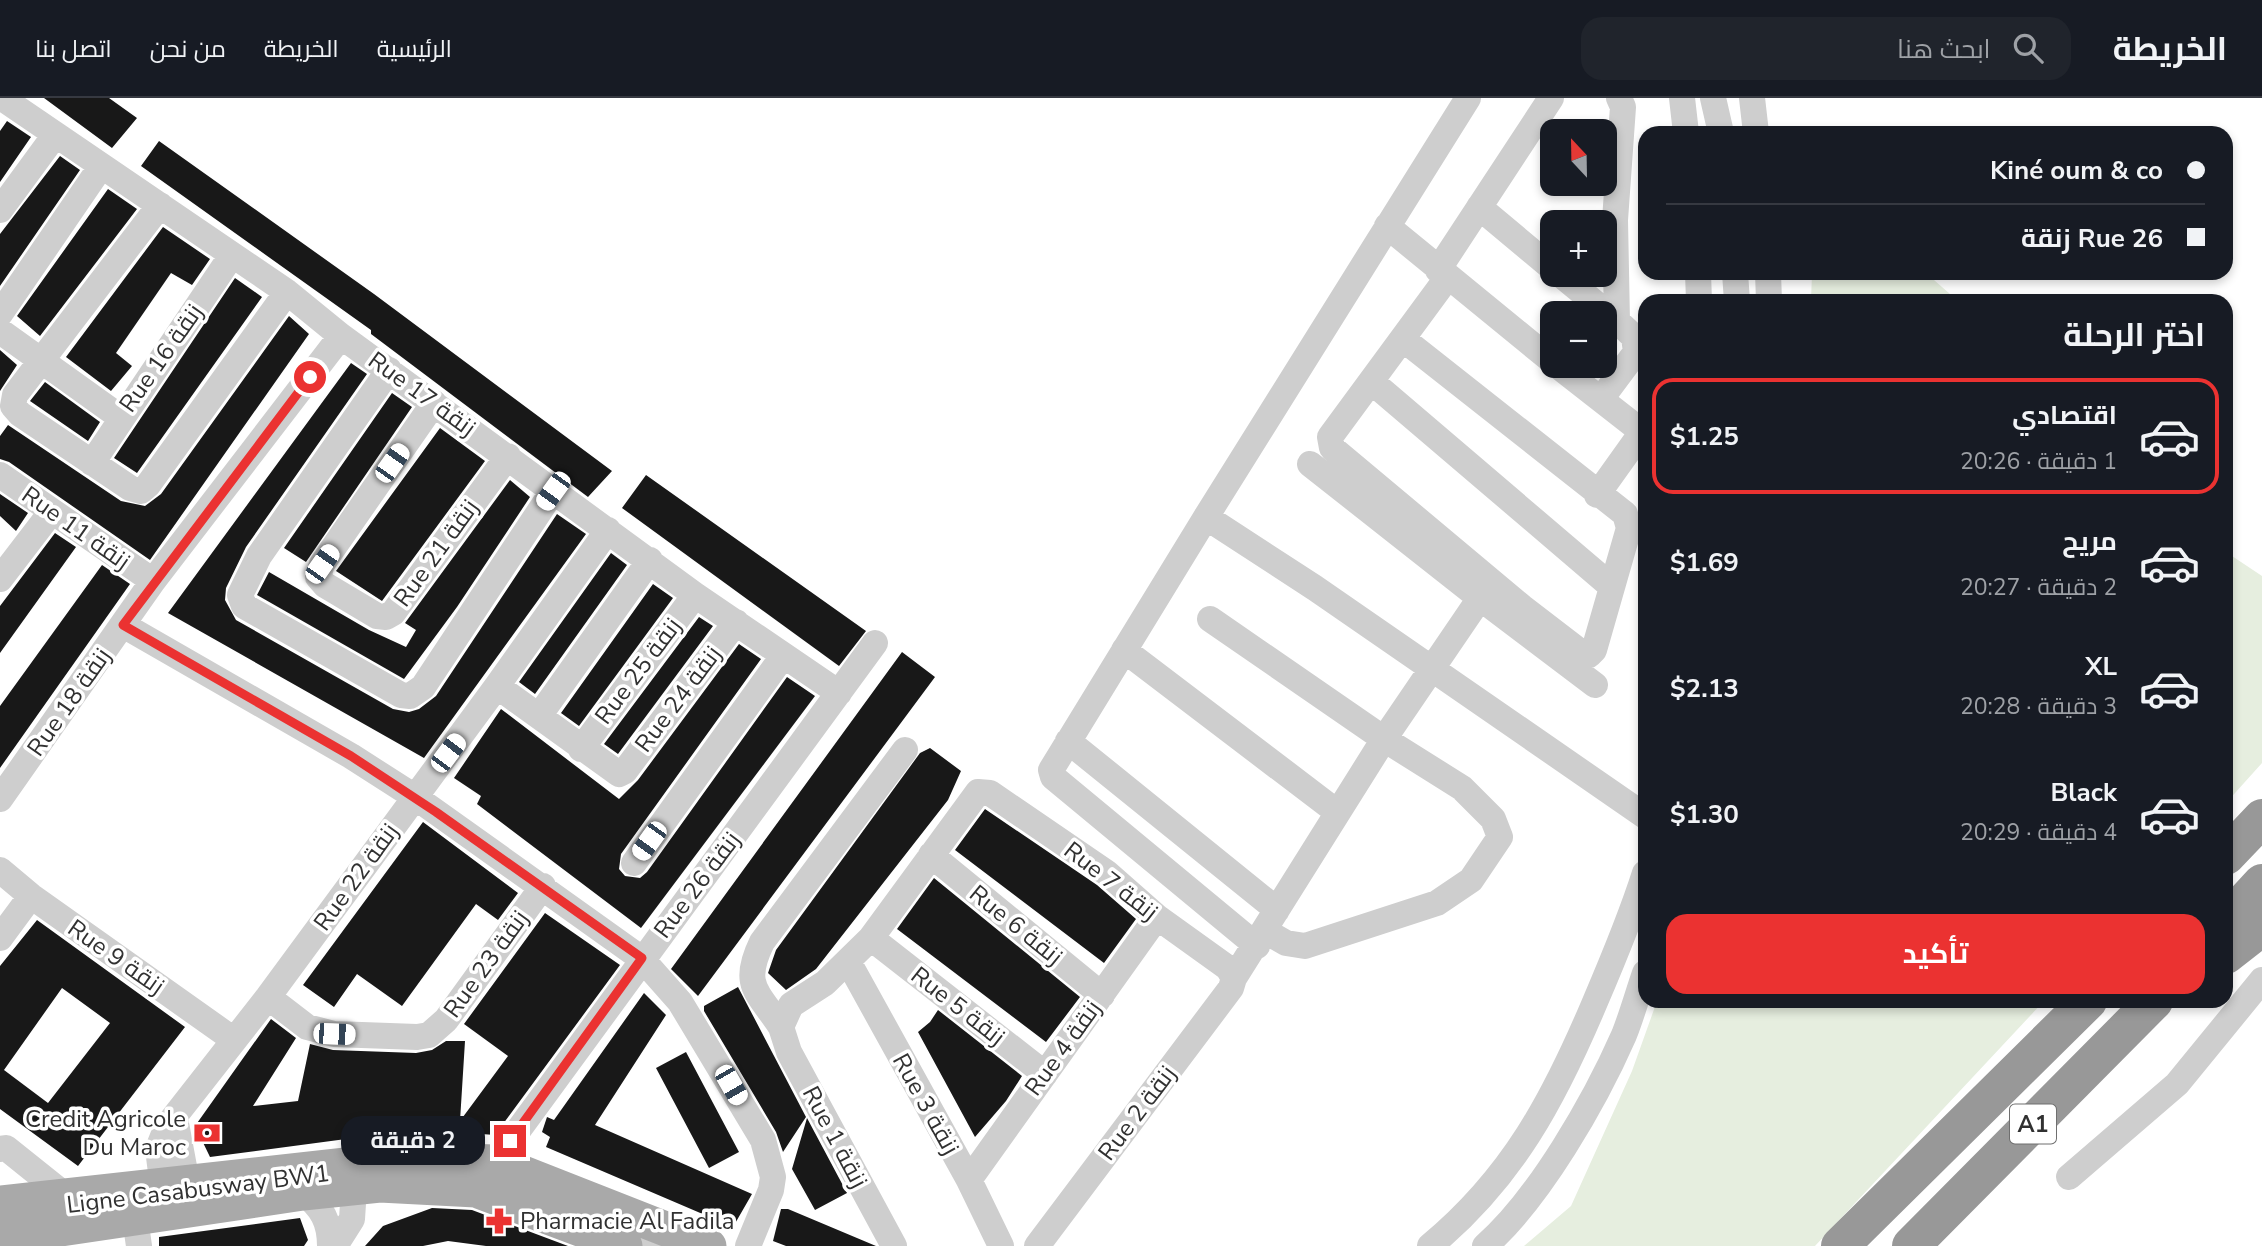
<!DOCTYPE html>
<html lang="ar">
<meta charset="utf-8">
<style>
body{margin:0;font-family:"Nunito Sans",Cairo,sans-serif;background:#20242c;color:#f1f3f6;direction:rtl;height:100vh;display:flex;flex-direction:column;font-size:26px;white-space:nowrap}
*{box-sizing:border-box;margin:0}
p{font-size:23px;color:#9ea1a6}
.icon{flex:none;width:38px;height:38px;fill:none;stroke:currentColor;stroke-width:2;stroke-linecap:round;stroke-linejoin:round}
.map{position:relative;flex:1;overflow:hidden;direction:ltr}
.panel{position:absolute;left:1638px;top:196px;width:595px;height:714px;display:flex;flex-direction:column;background:#171b24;border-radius:21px;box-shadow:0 4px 10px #0003;direction:rtl}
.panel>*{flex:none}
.banner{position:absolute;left:1638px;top:28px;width:595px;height:154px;border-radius:21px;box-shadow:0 4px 10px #0003;direction:rtl;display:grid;align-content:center;height:154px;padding:0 28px;background:#171b24}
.needle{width:46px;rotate:338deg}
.buttons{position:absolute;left:1540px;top:21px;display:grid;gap:14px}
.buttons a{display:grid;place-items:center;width:77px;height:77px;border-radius:14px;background:#171b24;box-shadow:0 4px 10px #0003;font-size:35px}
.end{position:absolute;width:32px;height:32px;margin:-16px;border:9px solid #eb3231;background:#fff;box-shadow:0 0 0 4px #fff}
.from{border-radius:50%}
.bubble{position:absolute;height:49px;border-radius:21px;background:#171b24;box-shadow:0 4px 10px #0003;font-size:23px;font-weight:700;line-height:49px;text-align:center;direction:rtl}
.car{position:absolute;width:21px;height:42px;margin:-21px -10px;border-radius:9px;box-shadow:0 0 5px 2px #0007;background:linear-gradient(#fff 24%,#345 0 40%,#fff 0 76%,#345 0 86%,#fff 0)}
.banner b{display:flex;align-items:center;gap:24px;height:66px;font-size:26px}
.banner b+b{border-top:2px solid #363941}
.banner i{width:18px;height:18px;background:#f1f3f6}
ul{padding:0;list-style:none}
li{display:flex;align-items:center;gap:21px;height:116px;margin:0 14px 10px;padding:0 14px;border:4px solid transparent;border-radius:21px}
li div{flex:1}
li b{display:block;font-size:26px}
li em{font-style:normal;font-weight:700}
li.active{border-color:#eb3231}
li>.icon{width:63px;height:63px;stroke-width:1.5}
h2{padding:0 28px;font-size:32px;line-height:84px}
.action{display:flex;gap:14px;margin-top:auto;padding:14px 28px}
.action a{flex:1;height:80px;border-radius:21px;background:#eb3231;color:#fff;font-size:28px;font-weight:700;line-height:80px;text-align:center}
header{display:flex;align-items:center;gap:42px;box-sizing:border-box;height:98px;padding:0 35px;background:#171b24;border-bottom:2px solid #363941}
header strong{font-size:33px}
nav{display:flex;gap:38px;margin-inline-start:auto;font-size:24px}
.search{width:490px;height:63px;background:#20242c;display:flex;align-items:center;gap:18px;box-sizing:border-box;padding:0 24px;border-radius:21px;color:#9ea1a6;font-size:26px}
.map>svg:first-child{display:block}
.green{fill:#e6eedf}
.building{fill:#181818;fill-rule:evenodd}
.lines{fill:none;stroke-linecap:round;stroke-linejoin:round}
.minor{stroke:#cecece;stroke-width:26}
.major{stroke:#a9a9a9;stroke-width:35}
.highway{stroke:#989898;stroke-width:38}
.route{stroke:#eb3231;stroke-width:9}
.labels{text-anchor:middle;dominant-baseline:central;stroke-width:7;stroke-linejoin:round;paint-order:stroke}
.shield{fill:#fff;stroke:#6f6f6f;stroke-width:2}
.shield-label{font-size:23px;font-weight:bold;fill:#313131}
.street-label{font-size:24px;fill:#313131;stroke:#fff}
.poi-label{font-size:24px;fill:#313131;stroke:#fff;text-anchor:end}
</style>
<header>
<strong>الخريطة</strong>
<div class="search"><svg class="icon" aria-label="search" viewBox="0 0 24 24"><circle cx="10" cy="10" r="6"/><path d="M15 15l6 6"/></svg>ابحث هنا</div>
<nav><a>الرئيسية</a><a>الخريطة</a><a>من نحن</a><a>اتصل بنا</a></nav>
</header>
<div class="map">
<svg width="2262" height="1148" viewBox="0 0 2262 1148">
<rect width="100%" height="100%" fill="#fff"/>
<!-- green -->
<path class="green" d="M1812,175H1926L1958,203H1811Z
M2226,454L2262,478V665L2226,705Z
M1657,903H2044L1815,1148H1524L1571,1108L1632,973Z"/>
<!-- building -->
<path class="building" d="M44,0H109L137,20L112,50Z
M7,23L31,39L0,84V33Z
M159,43L374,196L612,373L588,399L371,236V232L141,68Z
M60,58L80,72L0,188V136Z
M108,91L137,111L40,238L17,218Z
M163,129L210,161L192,187L171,175L116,255L132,268L111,293L66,259Z
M235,180L262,199L137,375L114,360Z
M289,218L309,236L150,462L9,364L0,361V338L8,327L121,403L145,408L161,396Z
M0,252L17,267L0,293Z
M351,265L367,276L246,449L226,490L225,502L236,522L393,611L409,614L419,611L436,598L557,416L586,436L424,660L168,515Z
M45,284L100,324L88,343L30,303Z
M392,295L412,309L306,464L284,450Z
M440,330L485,363L382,503L336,473Z
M646,377L866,533L839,568L622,410Z
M510,382L530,399L457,509L404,581L257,497L269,474L369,532L406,549L416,532L405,525Z
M0,396L28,415L16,433L0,418Z
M55,435L76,449L0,555V508Z
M611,455L627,467L535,596L519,584Z
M102,467L130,486L0,670V608Z
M653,486L673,500L579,628L561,615Z
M699,519L713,528L618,656L604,646Z
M739,546L761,561L621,756L619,771L625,778L640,780L647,774L787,579L815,598L641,830L477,706L481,698L454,680L501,611L619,701L638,682Z
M902,554L935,579L698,898L671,871Z
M930,650L961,673L948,702L816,871L786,892L768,875L776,852L920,655Z
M985,711L1097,787L1136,821L1104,865L955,752Z
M423,724L518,795L498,822L476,806L402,908L357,876L334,909L303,887Z
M934,780L1080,899L1046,944L897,831Z
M545,815L620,867L495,1037L454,1034L346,1041L210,1059L195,1028L271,921L296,940L253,1008L298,1003L310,946L333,952L416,955L432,952L446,943H465L460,1023L508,958L464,926Z
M37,822L185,929L78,1068L0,1011V868ZM62,890L110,925L48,1005L4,972Z
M738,889L806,1019L783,1054L776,1034L704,913V908Z
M644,895L666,917L595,1027L752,1096L733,1129L546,1049L550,1039L542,1034L547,1019L554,1022Z
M938,912L1022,978L1006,1003L975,1039L918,934L930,924Z
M686,954L739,1054L709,1070L656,970Z
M807,1020L847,1095L815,1112L792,1071Z
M432,1110L472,1112L568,1148H486L448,1143L423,1148H365L383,1128Z
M781,1111H788L876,1148H786L773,1143Z
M300,1120L308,1142L304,1148H159V1139Z"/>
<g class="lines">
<!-- minor -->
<path class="minor" d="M2,0L287,194L341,238L695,497L839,595
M1682,0L1686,35
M1713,0L1721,35
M1752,0L1756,35
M160,107L15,297L13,308L20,316L130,390L141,393L148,387L287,194
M1479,109L1552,170
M0,112L55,37
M1387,128L1552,263
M1438,172L1551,0
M1698,175L1699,203
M1735,175L1737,203
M1768,175L1769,203
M1561,177L1617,223
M0,216L100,70
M0,233L120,319
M1403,241L1625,416L1629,430L1594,552L1589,557L1578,552L1522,509L1332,350L1330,339L1447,180
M1558,268L1645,336
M389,272L259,458L240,497L244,508L401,597L410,598L423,589L553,393
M1372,284L1611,488
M1601,301L1636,254L1634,239L1617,223L1615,122L1623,9L1619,0
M434,305L322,466L318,479L325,487L377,518L386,519L393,515L508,358
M92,365L232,157
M0,377L153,483
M1597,397L1642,334
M1206,419L1468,0
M0,481L52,413
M1480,500L1595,587
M1210,521L1384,641L1462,690L1493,721L1500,739L1471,782L1437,805L1305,848L1286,845L1265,833
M123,527L351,658L415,699L642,861L680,904L763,1042L773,1079L771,1092L748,1148
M1124,552L1337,714
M497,588L619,676L625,673L736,524
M539,618L650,462
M1068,643L1277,812
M581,651L695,497
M0,701L153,483L341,238
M931,757L1102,897
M634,765L783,558
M0,772L31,798L234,942
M0,840L31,798
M871,840L1045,976
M1257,848L1053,679L1051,672L1206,419L1315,490L1645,718
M849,865L969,1082L1001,1148
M268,899L307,929L334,936L417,939L429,937L446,922L543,788
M781,929C757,893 741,887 762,844L905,652
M175,1020L190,1101
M0,1051L6,1050L66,1098
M495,1064L875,545
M2069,1079L2177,986L2262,882
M969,1082L1157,819
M303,1095C322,1109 330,1124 330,1148
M165,1105L158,1051L167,1028L268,899L497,588L608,432
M135,1120L139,1148
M606,1126L659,1148
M335,1148L352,1121L354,1090
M894,1148L789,954L781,929L791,907L825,885L871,840L978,694L990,695L1107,775L1157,819L1228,870L1234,880
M1037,1148L1231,890L1234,880L1384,641L1480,500L1310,366
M1430,1148C1513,1079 1554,1001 1595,904C1613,862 1631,819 1645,775
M1485,1148C1539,1101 1595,1003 1624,937C1632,917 1638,895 1645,875"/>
<!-- major -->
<path class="major" d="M0,1105L400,1061L495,1064L709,1148
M0,1140L303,1095L380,1087L476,1092L625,1148"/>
<!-- highway -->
<path class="highway" d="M2226,758L2262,720
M2226,824L2262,785
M2226,857L2262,829
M1840,1148L2088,903
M1911,1148L2154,903"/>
</g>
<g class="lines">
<!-- route -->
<path class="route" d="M310,279L123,527L351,658L436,714L642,860L510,1043"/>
</g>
<!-- icons -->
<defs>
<g id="bank-bare" transform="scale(2.1)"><path d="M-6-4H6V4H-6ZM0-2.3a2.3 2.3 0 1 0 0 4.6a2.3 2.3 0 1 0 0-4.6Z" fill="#eb3231" stroke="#fff" stroke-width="2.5" paint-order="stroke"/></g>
<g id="pharmacy-bare" transform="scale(2.1)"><path d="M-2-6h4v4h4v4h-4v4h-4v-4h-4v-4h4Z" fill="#eb3231" stroke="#fff" stroke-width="2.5" paint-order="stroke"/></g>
</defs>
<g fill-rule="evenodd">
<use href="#bank-bare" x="207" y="1035"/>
<use href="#pharmacy-bare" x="499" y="1123"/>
</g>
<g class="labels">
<!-- shield labels -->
<rect class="shield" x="2010" y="1006.5" width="46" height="39" rx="5"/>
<g class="shield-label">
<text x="2033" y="1026">A1</text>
</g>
<!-- street labels -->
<g class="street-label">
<text transform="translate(161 260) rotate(-55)">Rue 16 زنقة</text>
<text transform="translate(422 296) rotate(36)">Rue 17 زنقة</text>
<text transform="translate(76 430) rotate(35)">Rue 11 زنقة</text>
<text transform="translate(436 455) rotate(-54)">Rue 21 زنقة</text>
<text transform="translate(638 573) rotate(-53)">Rue 25 زنقة</text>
<text transform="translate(678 601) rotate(-53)">Rue 24 زنقة</text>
<text transform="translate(69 604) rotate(-55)">Rue 18 زنقة</text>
<text transform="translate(356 779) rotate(-54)">Rue 22 زنقة</text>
<text transform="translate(1111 783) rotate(38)">Rue 7 زنقة</text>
<text transform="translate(697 787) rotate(-53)">Rue 26 زنقة</text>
<text transform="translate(1016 827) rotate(39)">Rue 6 زنقة</text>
<text transform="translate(116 859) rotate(35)">Rue 9 زنقة</text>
<text transform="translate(486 866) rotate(-54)">Rue 23 زنقة</text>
<text transform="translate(958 908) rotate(38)">Rue 5 زنقة</text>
<text transform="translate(1063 950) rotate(-54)">Rue 4 زنقة</text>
<text transform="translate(926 1006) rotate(61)">Rue 3 زنقة</text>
<text transform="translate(1137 1015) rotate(-53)">Rue 2 زنقة</text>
<text transform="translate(835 1039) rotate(62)">Rue 1 زنقة</text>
<text transform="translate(198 1091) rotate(-7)">Ligne Casabusway BW1</text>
</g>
<!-- poi labels -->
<g class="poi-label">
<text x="186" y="1021">Credit Agricole<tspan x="186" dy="28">Du Maroc</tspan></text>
<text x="520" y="1123" text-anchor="start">Pharmacie Al Fadila</text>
</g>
</g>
</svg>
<div class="buttons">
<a><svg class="needle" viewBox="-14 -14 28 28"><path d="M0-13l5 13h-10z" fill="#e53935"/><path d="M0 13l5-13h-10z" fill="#9ea1a6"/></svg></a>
<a>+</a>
<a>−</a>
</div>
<i class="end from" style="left:310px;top:279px"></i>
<i class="end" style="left:510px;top:1043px"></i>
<div class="bubble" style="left:341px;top:1018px;width:144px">2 دقيقة</div>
<i class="car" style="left:392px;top:365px;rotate:35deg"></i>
<i class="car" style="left:553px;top:393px;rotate:216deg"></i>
<i class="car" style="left:322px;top:466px;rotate:35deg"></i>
<i class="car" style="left:448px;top:655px;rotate:37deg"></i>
<i class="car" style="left:649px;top:743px;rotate:216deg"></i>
<i class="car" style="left:334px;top:936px;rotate:92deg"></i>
<i class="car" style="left:731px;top:987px;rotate:150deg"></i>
<div class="banner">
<b><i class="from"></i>Kiné oum &amp; co</b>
<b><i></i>Rue 26 زنقة</b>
</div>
<section class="panel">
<h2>اختر الرحلة</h2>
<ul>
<li class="active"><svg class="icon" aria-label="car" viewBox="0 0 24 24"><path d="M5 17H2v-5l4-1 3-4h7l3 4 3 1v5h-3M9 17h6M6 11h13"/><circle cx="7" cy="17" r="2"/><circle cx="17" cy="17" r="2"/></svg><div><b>اقتصادي</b><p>1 دقيقة · 20:26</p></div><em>$1.25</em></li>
<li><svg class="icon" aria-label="car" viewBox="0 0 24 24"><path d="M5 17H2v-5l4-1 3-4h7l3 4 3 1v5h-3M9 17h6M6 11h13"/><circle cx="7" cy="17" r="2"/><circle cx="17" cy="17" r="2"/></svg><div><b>مريح</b><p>2 دقيقة · 20:27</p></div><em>$1.69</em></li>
<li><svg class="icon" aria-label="car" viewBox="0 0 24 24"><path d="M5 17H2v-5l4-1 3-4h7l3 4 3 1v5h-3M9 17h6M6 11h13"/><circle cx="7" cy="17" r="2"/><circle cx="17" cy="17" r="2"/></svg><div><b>XL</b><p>3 دقيقة · 20:28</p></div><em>$2.13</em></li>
<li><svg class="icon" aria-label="car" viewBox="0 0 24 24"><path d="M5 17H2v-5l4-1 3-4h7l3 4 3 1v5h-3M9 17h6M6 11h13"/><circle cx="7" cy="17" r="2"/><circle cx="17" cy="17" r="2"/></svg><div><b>Black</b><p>4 دقيقة · 20:29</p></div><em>$1.30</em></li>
</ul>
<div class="action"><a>تأكيد</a></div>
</section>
</div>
